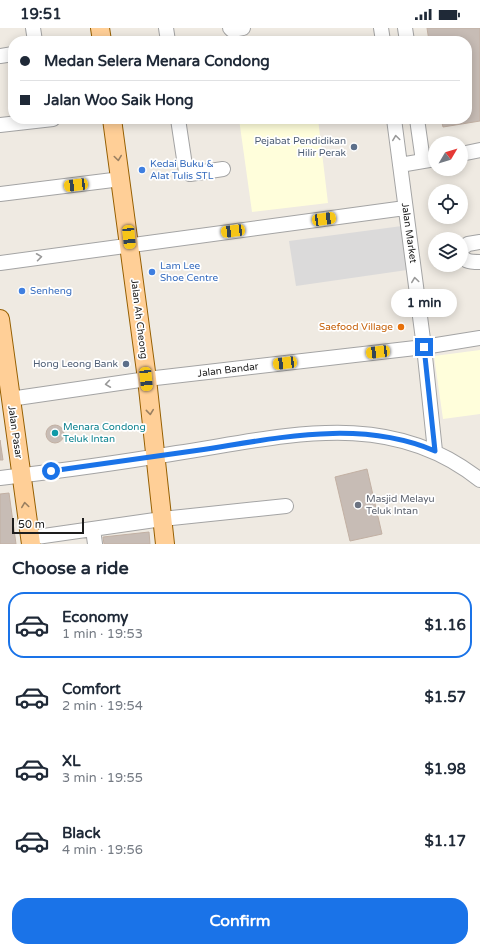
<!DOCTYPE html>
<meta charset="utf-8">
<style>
body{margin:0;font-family:"Varela Round",sans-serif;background:#f6f6f7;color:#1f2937;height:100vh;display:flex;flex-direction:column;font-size:15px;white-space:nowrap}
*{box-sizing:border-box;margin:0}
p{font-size:13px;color:#747a83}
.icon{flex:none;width:22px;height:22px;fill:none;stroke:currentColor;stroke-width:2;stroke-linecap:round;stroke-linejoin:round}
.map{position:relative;height:516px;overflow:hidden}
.details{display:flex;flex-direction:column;background:#fff;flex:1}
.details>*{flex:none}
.top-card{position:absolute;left:8px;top:8px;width:464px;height:88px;border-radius:16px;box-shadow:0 2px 10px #0003;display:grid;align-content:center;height:88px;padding:0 12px;background:#fff}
.needle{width:26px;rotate:52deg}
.fabs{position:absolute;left:428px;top:108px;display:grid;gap:8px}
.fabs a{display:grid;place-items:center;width:40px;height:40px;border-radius:50%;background:#fff;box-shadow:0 2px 10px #0003;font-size:20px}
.scale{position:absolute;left:12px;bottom:10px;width:72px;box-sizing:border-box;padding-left:4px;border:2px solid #1d1d1d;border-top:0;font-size:11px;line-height:14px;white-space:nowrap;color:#1d1d1d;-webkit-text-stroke:3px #fff;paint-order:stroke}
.end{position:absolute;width:18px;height:18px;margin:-9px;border:5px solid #1a73e8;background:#fff;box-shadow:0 0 0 2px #fff}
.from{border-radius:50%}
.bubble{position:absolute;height:28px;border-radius:14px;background:#fff;box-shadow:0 2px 10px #0003;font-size:13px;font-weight:700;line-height:28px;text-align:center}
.car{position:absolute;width:12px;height:24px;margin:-12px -6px;border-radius:5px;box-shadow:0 0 3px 1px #0007;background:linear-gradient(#f5c518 24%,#345 0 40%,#f5c518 0 76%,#345 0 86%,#f5c518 0)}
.top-card b{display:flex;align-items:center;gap:14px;height:38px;font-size:15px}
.top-card b+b{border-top:1px solid #e0e1e3}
.top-card i{width:10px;height:10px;background:#1f2937}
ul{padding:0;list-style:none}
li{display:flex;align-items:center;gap:12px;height:66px;margin:0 8px 6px;padding:0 4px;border:2px solid transparent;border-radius:16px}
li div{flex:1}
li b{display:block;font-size:15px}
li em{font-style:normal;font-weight:700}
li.selected{border-color:#1a73e8}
li>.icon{width:36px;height:36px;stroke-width:1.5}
h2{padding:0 12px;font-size:18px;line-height:48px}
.cta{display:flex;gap:8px;margin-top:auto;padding:8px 12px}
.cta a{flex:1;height:46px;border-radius:16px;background:#1a73e8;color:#fff;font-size:16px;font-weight:700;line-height:46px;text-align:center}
.status{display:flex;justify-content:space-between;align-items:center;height:28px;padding:0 20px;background:#fff;direction:ltr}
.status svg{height:11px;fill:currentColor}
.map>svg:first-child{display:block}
.residential{fill:#dbdada}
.education{fill:#fffedb}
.building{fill:#c7bcb5;stroke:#c2b0a3}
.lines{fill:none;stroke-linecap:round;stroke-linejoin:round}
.minor-casing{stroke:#a4a4a4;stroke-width:16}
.major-casing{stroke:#965f00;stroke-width:20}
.minor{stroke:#fff;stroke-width:14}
.major{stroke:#ffcf97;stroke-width:18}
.oneway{stroke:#999}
.oneway2{stroke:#997f60}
.route{stroke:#1a73e8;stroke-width:5}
.service-dot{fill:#5c6f8a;stroke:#fff;stroke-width:1.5}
.shop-dot{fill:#3f7fe0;stroke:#fff;stroke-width:1.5}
.food-dot{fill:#e8710a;stroke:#fff;stroke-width:1.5}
.culture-dot{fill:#0f9aa8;stroke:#fff;stroke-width:1.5}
.worship-dot{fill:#6b7280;stroke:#fff;stroke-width:1.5}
.labels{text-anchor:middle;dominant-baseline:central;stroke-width:3.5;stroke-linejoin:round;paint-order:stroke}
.service-label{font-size:10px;fill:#4e5e75;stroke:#fff;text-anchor:end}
.shop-label{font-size:10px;fill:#366cbe;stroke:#fff;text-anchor:start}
.street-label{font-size:10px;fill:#1d1d1d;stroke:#fff}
.food-label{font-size:10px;fill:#c56008;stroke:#fff;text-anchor:end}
.culture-label{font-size:10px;fill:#0d838f;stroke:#fff;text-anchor:start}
.worship-label{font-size:10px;fill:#5b616d;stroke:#fff;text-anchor:start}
</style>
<div class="status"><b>19:51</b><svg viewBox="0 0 49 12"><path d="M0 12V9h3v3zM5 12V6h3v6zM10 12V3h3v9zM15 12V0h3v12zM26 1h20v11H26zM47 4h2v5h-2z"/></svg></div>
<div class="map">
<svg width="480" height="516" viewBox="0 0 480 516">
<rect width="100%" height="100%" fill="#efeae2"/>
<!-- residential -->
<path class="residential" d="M402,198L407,242L296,258L289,213Z"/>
<!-- education -->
<path class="education" d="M239,91H318L328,175L252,184Z
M480,322V386L443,391L434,328Z"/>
<!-- building -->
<path class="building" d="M427,0H480V93L443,99L441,91H467V13H429Z
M46 406a9 9 0 1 1 18 0a9 9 0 1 1-18 0Z
M0,412L3,432H0Z
M367,441L382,506L350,513L335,449Z
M9,465L16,516H0V466Z
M149,504L150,516H104L103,509Z"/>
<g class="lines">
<!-- minor casing -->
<g class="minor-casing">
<path id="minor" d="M33,0L35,13
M166,0L168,13
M230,0L232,2L243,0
M381,0L383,13
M405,0L407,13
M0,28L13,26
M178,91L186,144L190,146L223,141
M394,91L424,319L435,423
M417,91L423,133
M0,97L53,91
M461,126L480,122
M400,137L435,131
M0,166L121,151
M480,214L468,216L461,221C461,234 470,234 480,234
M0,235L405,180
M10,371L147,351L424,319L480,310
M0,450C59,443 118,435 177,425C283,409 388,378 480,452
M93,501L95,516
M30,510L162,491L286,478"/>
</g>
<!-- major casing -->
<g class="major-casing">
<path id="major" d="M100,0L102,13
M112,91L147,351L165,516
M0,291L31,516"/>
</g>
<!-- minor -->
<use href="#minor" class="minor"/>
<!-- major -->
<use href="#major" class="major"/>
</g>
<!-- one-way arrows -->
<defs><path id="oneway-chevron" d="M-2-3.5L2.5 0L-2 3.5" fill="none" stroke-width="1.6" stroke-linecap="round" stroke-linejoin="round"/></defs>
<g class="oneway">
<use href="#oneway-chevron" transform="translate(396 110) rotate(-98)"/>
<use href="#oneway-chevron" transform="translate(39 229) rotate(-8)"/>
<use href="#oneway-chevron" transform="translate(415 252) rotate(-98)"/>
<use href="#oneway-chevron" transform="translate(108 356) rotate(172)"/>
</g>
<g class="oneway2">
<use href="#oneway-chevron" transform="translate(118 130) rotate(82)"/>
<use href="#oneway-chevron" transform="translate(150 384) rotate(84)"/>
<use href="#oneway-chevron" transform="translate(25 477) rotate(-98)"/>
</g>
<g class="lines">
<!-- route -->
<path class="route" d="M51,443C100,436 150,429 200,422C279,410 359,391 435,423L424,319"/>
</g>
<!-- markers -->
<g class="service-dot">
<circle cx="354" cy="119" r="4"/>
<circle cx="126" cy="336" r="4"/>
</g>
<g class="shop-dot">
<circle cx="142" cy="142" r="4"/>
<circle cx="152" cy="244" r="4"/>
<circle cx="22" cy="263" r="4"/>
</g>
<circle class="food-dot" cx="401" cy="299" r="4"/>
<circle class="culture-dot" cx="55" cy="405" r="4"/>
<circle class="worship-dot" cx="358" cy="477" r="4"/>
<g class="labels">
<!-- service labels -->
<g class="service-label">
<text x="346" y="113">Pejabat Pendidikan<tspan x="346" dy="12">Hilir Perak</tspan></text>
<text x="118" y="336">Hong Leong Bank</text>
</g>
<!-- shop labels -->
<g class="shop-label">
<text x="150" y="136">Kedai Buku &amp;<tspan x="150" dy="12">Alat Tulis STL</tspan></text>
<text x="160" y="238">Lam Lee<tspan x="160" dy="12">Shoe Centre</tspan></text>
<text x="30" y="263">Senheng</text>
</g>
<!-- street labels -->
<g class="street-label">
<text transform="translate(409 205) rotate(82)">Jalan Market</text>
<text transform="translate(139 291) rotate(83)">Jalan Ah Cheong</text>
<text transform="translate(228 342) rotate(-7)">Jalan Bandar</text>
<text transform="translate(15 404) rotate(82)">Jalan Pasar</text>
</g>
<!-- food labels -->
<g class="food-label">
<text x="393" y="299">Saefood Village</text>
</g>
<!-- culture labels -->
<g class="culture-label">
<text x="63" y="399">Menara Condong<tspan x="63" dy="12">Teluk Intan</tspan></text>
</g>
<!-- worship labels -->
<g class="worship-label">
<text x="366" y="471">Masjid Melayu<tspan x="366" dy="12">Teluk Intan</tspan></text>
</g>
</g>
</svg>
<div class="fabs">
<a><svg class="needle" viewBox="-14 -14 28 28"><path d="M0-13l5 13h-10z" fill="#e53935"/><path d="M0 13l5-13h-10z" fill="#747a83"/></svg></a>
<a><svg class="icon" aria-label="locate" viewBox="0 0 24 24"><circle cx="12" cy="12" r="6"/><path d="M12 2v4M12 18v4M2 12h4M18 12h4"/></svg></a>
<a><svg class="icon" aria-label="layers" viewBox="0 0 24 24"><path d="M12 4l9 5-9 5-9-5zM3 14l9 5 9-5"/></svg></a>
</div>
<div class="scale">50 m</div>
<i class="end from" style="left:51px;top:443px"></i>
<i class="end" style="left:424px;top:319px"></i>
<div class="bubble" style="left:391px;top:261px;width:66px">1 min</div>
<i class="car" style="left:76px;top:157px;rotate:263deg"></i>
<i class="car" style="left:324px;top:191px;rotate:82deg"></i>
<i class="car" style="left:233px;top:203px;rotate:263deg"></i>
<i class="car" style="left:129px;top:209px;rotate:174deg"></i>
<i class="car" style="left:378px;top:324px;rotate:263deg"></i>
<i class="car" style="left:285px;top:335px;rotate:263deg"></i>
<i class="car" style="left:146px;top:351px;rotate:174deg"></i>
<div class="top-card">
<b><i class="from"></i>Medan Selera Menara Condong</b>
<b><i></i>Jalan Woo Saik Hong</b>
</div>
</div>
<section class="details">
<h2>Choose a ride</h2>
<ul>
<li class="selected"><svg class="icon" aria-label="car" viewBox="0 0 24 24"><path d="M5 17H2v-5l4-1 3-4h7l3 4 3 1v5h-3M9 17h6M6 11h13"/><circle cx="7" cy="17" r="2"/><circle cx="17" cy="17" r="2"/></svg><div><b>Economy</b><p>1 min · 19:53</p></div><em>$1.16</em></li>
<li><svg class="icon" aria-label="car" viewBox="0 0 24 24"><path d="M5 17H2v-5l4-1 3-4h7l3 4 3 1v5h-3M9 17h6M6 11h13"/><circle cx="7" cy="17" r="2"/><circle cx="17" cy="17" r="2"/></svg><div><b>Comfort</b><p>2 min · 19:54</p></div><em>$1.57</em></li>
<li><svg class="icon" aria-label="car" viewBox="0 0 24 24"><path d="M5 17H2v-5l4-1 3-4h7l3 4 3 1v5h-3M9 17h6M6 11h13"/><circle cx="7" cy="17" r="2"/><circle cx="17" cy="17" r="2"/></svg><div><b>XL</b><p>3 min · 19:55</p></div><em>$1.98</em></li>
<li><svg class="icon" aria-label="car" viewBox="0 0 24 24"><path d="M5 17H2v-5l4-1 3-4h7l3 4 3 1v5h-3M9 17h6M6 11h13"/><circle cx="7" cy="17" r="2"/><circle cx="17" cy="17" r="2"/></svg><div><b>Black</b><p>4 min · 19:56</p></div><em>$1.17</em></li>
</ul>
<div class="cta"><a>Confirm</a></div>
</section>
